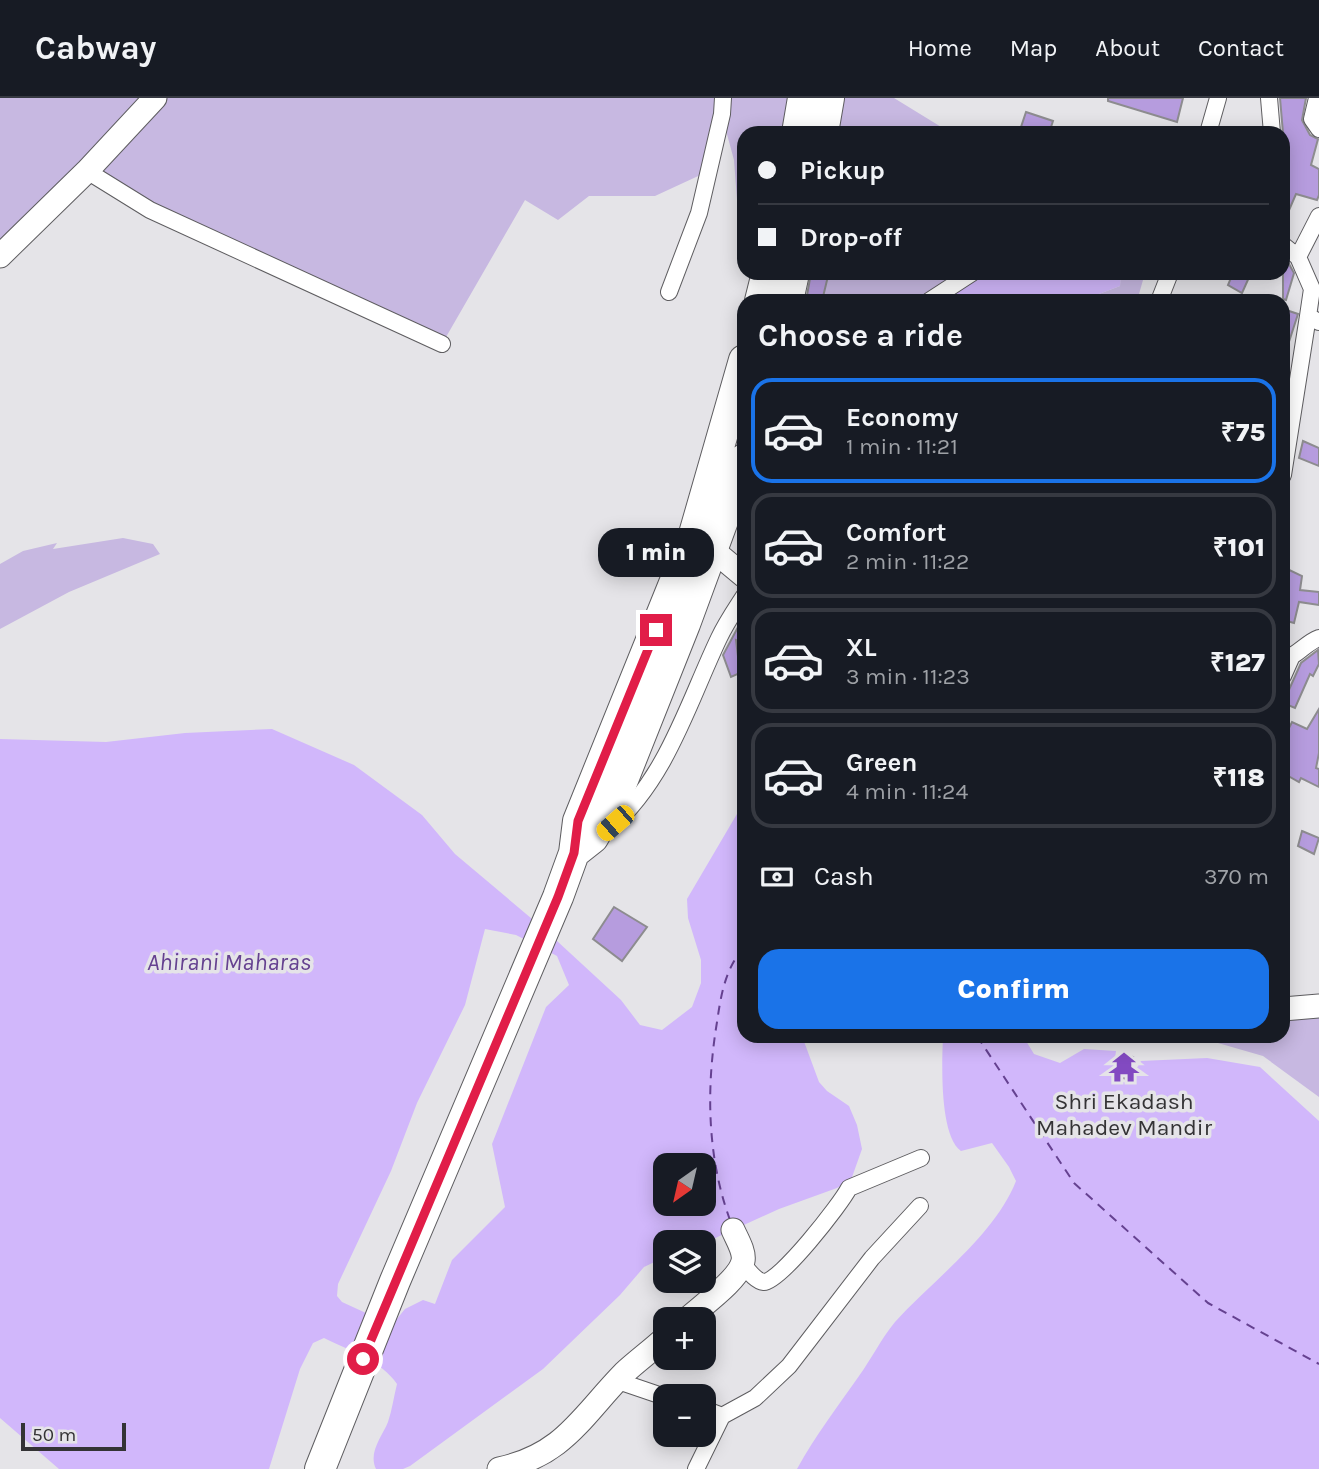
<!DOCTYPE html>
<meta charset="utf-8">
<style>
body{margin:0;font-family:Karla,sans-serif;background:#242831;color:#f1f3f6;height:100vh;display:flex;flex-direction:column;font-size:26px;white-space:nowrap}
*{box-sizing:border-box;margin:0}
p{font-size:23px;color:#9ea1a6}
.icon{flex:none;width:38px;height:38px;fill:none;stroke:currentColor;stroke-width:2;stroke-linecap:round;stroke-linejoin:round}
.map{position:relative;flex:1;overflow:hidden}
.drawer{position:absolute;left:737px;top:196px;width:553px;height:749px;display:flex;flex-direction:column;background:#171b24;border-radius:21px;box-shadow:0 4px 18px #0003}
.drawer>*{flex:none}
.guide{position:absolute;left:737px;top:28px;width:553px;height:154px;border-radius:21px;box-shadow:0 4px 18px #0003;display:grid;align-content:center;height:154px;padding:0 21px;background:#171b24}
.needle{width:46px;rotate:214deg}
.fabs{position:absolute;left:653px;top:1055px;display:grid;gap:14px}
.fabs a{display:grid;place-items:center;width:63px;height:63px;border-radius:14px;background:#171b24;box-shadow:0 4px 18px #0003;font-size:35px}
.scale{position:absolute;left:21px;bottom:18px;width:105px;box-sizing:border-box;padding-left:7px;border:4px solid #343335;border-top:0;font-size:19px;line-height:24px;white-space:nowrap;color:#343335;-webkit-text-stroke:5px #e5e4e8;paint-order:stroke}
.end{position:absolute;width:32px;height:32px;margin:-16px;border:9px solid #e11d48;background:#fff;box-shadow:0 0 0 4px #fff}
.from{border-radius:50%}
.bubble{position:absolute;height:49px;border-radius:21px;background:#171b24;box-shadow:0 4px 18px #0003;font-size:23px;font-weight:800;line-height:49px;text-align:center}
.car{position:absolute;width:21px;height:42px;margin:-21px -10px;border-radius:9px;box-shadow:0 0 5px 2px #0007;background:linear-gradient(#f5c518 24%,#345 0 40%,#f5c518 0 76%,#345 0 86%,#f5c518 0)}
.guide b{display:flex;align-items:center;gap:24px;height:66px;font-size:26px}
.guide b+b{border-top:2px solid #363941}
.guide i{width:18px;height:18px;background:#f1f3f6}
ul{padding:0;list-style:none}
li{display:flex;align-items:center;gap:21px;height:105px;margin:0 14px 10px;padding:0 7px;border:4px solid #363941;border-radius:21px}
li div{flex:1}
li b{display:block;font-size:26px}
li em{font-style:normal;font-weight:800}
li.on{border-color:#1a73e8}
li>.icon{width:63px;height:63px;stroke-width:1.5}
h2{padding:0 21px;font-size:32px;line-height:84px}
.pay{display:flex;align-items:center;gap:18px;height:77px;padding:0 21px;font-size:26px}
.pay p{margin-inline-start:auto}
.cta{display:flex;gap:14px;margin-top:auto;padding:14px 21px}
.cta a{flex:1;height:80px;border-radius:21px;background:#1a73e8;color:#fff;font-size:28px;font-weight:800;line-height:80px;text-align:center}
header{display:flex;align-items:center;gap:42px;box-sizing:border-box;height:98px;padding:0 35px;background:#171b24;border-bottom:2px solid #363941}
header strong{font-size:33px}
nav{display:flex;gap:38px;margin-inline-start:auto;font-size:24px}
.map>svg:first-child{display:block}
.green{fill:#c7b8e1}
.water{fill:#d1b7fb;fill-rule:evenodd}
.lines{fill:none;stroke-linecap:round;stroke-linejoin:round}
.ferry{stroke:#654190;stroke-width:2;stroke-dasharray:9 7;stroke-linecap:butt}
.building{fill:#b69cde;stroke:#8d8c8f;stroke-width:2}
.street-casing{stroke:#5e5d60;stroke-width:18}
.secondary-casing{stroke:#5e5d60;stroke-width:25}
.highway-casing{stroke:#5e5d60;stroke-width:32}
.street{stroke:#fff;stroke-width:16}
.secondary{stroke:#fff;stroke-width:23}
.highway{stroke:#fff;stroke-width:30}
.route{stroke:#e11d48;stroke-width:9}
.labels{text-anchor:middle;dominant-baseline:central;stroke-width:7;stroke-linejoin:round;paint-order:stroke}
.poi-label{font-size:23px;fill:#343335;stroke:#e5e4e8}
.water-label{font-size:24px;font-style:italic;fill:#654190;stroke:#e5e4e8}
</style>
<header>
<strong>Cabway</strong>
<nav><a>Home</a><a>Map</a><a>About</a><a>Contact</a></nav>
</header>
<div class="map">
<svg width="1319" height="1371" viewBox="0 0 1319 1371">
<rect width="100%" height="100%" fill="#e5e4e8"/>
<!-- green -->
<path class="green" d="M0,0H802L796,35H744V146L740,141L734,62L722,18L709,73L655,98H589L558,122L525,102L442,246L87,73L0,158Z
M839,0H894L951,35H832Z
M815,175H963L921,203H822L828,178Z
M1121,175H1145L1137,203H1089L1091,199L1120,188Z
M123,440L153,446L160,456L69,494L0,531V466L23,453L57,445L53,451Z
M1319,909V999L1263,958L1211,943L1177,942L1195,938H1283V917Z"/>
<!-- water -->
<path class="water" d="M982,175H1121L1120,188L1091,199L1089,203H941Z
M272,631L354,667L422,717L455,756L544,831L621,902L640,927L662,932L692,909L701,885V862L688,820L687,801L744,704V938H802L819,984L827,993L849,1008L857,1027L862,1051L851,1082L837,1090L779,1111L711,1142L703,1144H665V1159L644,1169L620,1197L543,1271L410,1368L403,1371H376C368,1354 382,1339 388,1324C392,1312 394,1298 397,1286C382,1263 348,1252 324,1240L313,1245L300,1271L269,1371H59L0,1320V641L106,644L185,635ZM485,831L516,837L557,858L569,887L546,909L492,1046L505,1109L452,1162L435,1206L423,1202L405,1211L392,1227L342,1204L337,1198L338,1186L391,1073L417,1005L465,907ZM665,1068H704V1106H665Z
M943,938H1023L1034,956L1060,965L1084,951L1116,953L1112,982L1128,985L1141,963L1207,960L1260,969L1319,1023V1371H797C815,1338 838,1308 859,1278C872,1260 881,1241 895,1224C933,1182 995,1137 1016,1083L1009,1069L992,1045L961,1053C939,1037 942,964 943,938Z"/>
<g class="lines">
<!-- ferry -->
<path class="ferry" d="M977,938L1074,1085L1208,1205L1319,1266
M730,1122C707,1059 706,990 717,924C721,897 725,871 744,849"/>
</g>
<!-- building -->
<path class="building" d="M1108,0H1183L1177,24L1108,3Z
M1280,0H1306L1302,22L1310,37L1318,41L1311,67L1319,71V97L1317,102L1296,96L1283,126V35Z
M1026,14L1053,23L1049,35H1019Z
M1283,160L1289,166L1294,175L1286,202L1283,201Z
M811,175L828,178L822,203H806Z
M1233,175H1251L1242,195L1228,187Z
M1283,211L1298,216L1285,256L1283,255Z
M1303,343L1319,350V368L1299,360Z
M1283,469L1302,478L1300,492L1319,494V507L1299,504L1294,525L1283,522Z
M744,518V545L736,542L740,575L731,579L723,557Z
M1318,552L1319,566L1313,578L1310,576L1295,610L1283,605L1301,565Z
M1319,611V655L1316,670L1319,671V689L1301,680L1299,684L1283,675V634L1286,636L1292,624L1307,631Z
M1302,733L1319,740L1314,756L1298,748Z
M614,809L647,829L622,863L593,841Z
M1121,956L1133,959L1127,981L1115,978Z"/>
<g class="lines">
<!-- street casing -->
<g class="street-casing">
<path id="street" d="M1269,0L1272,35
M1317,0L1312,21L1319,31
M1208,35L1218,0
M87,73L150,112L442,246
M1283,147L1298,159L1319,118
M1298,159L1312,191L1308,218L1319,224
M669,194L699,115L722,16L723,0
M929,203L972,175
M1159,203L1170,175
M1283,377L1308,218
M1283,561C1297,559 1305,545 1319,540
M1283,578L1291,560
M610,730C667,680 688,605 719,540C726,525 735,512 744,498
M743,1166C748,1172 755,1183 764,1184C779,1185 841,1106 849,1090L921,1060
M618,1283L665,1299
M704,1311L722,1318L755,1300L789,1268L872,1160L920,1108
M696,1371L722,1318"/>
</g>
<!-- secondary casing -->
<g class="secondary-casing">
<path id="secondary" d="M0,158L87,73L155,0
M702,443L744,478
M1283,911L1319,908
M686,1222C700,1209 740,1181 743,1163C745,1154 737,1141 733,1132
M499,1371C564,1357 581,1319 624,1275C637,1263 652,1252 665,1240"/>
</g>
<!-- highway casing -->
<g class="highway-casing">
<path id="highway" d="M797,35L803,0
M823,35L829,0
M760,203L767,175
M788,203L794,175
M574,755L593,740L615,702L685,526L735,390L744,361
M320,1371L395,1183L558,799L574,755L578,723L694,436L744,262"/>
</g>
<!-- street -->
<use href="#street" class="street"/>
<!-- secondary -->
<use href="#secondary" class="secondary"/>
<!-- highway -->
<use href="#highway" class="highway"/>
</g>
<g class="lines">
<!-- route -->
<path class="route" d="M363,1261L558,799L574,755L578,723L656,532"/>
</g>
<!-- icons -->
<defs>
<g id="temple-bare" transform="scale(2.415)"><path d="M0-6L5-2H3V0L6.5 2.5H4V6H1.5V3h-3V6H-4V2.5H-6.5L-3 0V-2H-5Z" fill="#824ac1" stroke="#e5e4e8" stroke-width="2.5" paint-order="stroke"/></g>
</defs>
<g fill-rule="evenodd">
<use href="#temple-bare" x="1124" y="969"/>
</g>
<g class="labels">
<!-- poi labels -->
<g class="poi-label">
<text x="1124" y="1003">Shri Ekadash<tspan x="1124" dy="26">Mahadev Mandir</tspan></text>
</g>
<!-- water labels -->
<g class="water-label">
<text x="229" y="864">Ahirani Maharas</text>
</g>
</g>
</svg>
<div class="fabs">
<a><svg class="needle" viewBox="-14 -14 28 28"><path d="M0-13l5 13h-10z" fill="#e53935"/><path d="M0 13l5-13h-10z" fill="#9ea1a6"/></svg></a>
<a><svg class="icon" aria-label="layers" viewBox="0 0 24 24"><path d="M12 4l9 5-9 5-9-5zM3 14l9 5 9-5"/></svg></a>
<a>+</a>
<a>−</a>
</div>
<div class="scale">50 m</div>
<i class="end from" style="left:363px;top:1261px"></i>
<i class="end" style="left:656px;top:532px"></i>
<div class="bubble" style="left:598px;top:430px;width:116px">1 min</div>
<i class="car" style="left:615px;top:725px;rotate:229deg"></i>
<div class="guide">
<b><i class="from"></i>Pickup</b>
<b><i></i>Drop-off</b>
</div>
<section class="drawer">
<h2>Choose a ride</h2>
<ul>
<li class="on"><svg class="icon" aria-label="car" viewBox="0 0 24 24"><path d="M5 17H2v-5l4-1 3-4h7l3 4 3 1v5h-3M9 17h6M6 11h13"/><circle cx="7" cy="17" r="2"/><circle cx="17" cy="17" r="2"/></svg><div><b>Economy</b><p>1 min · 11:21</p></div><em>₹75</em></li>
<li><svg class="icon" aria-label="car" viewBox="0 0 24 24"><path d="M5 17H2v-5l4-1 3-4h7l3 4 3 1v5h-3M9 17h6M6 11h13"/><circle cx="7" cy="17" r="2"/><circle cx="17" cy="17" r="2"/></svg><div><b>Comfort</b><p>2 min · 11:22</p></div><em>₹101</em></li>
<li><svg class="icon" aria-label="car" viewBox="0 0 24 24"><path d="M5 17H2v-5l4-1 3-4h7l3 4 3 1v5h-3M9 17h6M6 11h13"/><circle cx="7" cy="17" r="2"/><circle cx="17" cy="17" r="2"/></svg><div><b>XL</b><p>3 min · 11:23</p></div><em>₹127</em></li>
<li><svg class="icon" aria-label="car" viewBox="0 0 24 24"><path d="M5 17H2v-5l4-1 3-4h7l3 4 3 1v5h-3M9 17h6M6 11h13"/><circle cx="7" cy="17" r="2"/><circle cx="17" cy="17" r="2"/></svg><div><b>Green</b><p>4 min · 11:24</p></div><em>₹118</em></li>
</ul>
<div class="pay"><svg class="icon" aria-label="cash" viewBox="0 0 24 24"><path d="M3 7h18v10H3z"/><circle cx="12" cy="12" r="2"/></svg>Cash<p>370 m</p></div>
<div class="cta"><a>Confirm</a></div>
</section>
</div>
